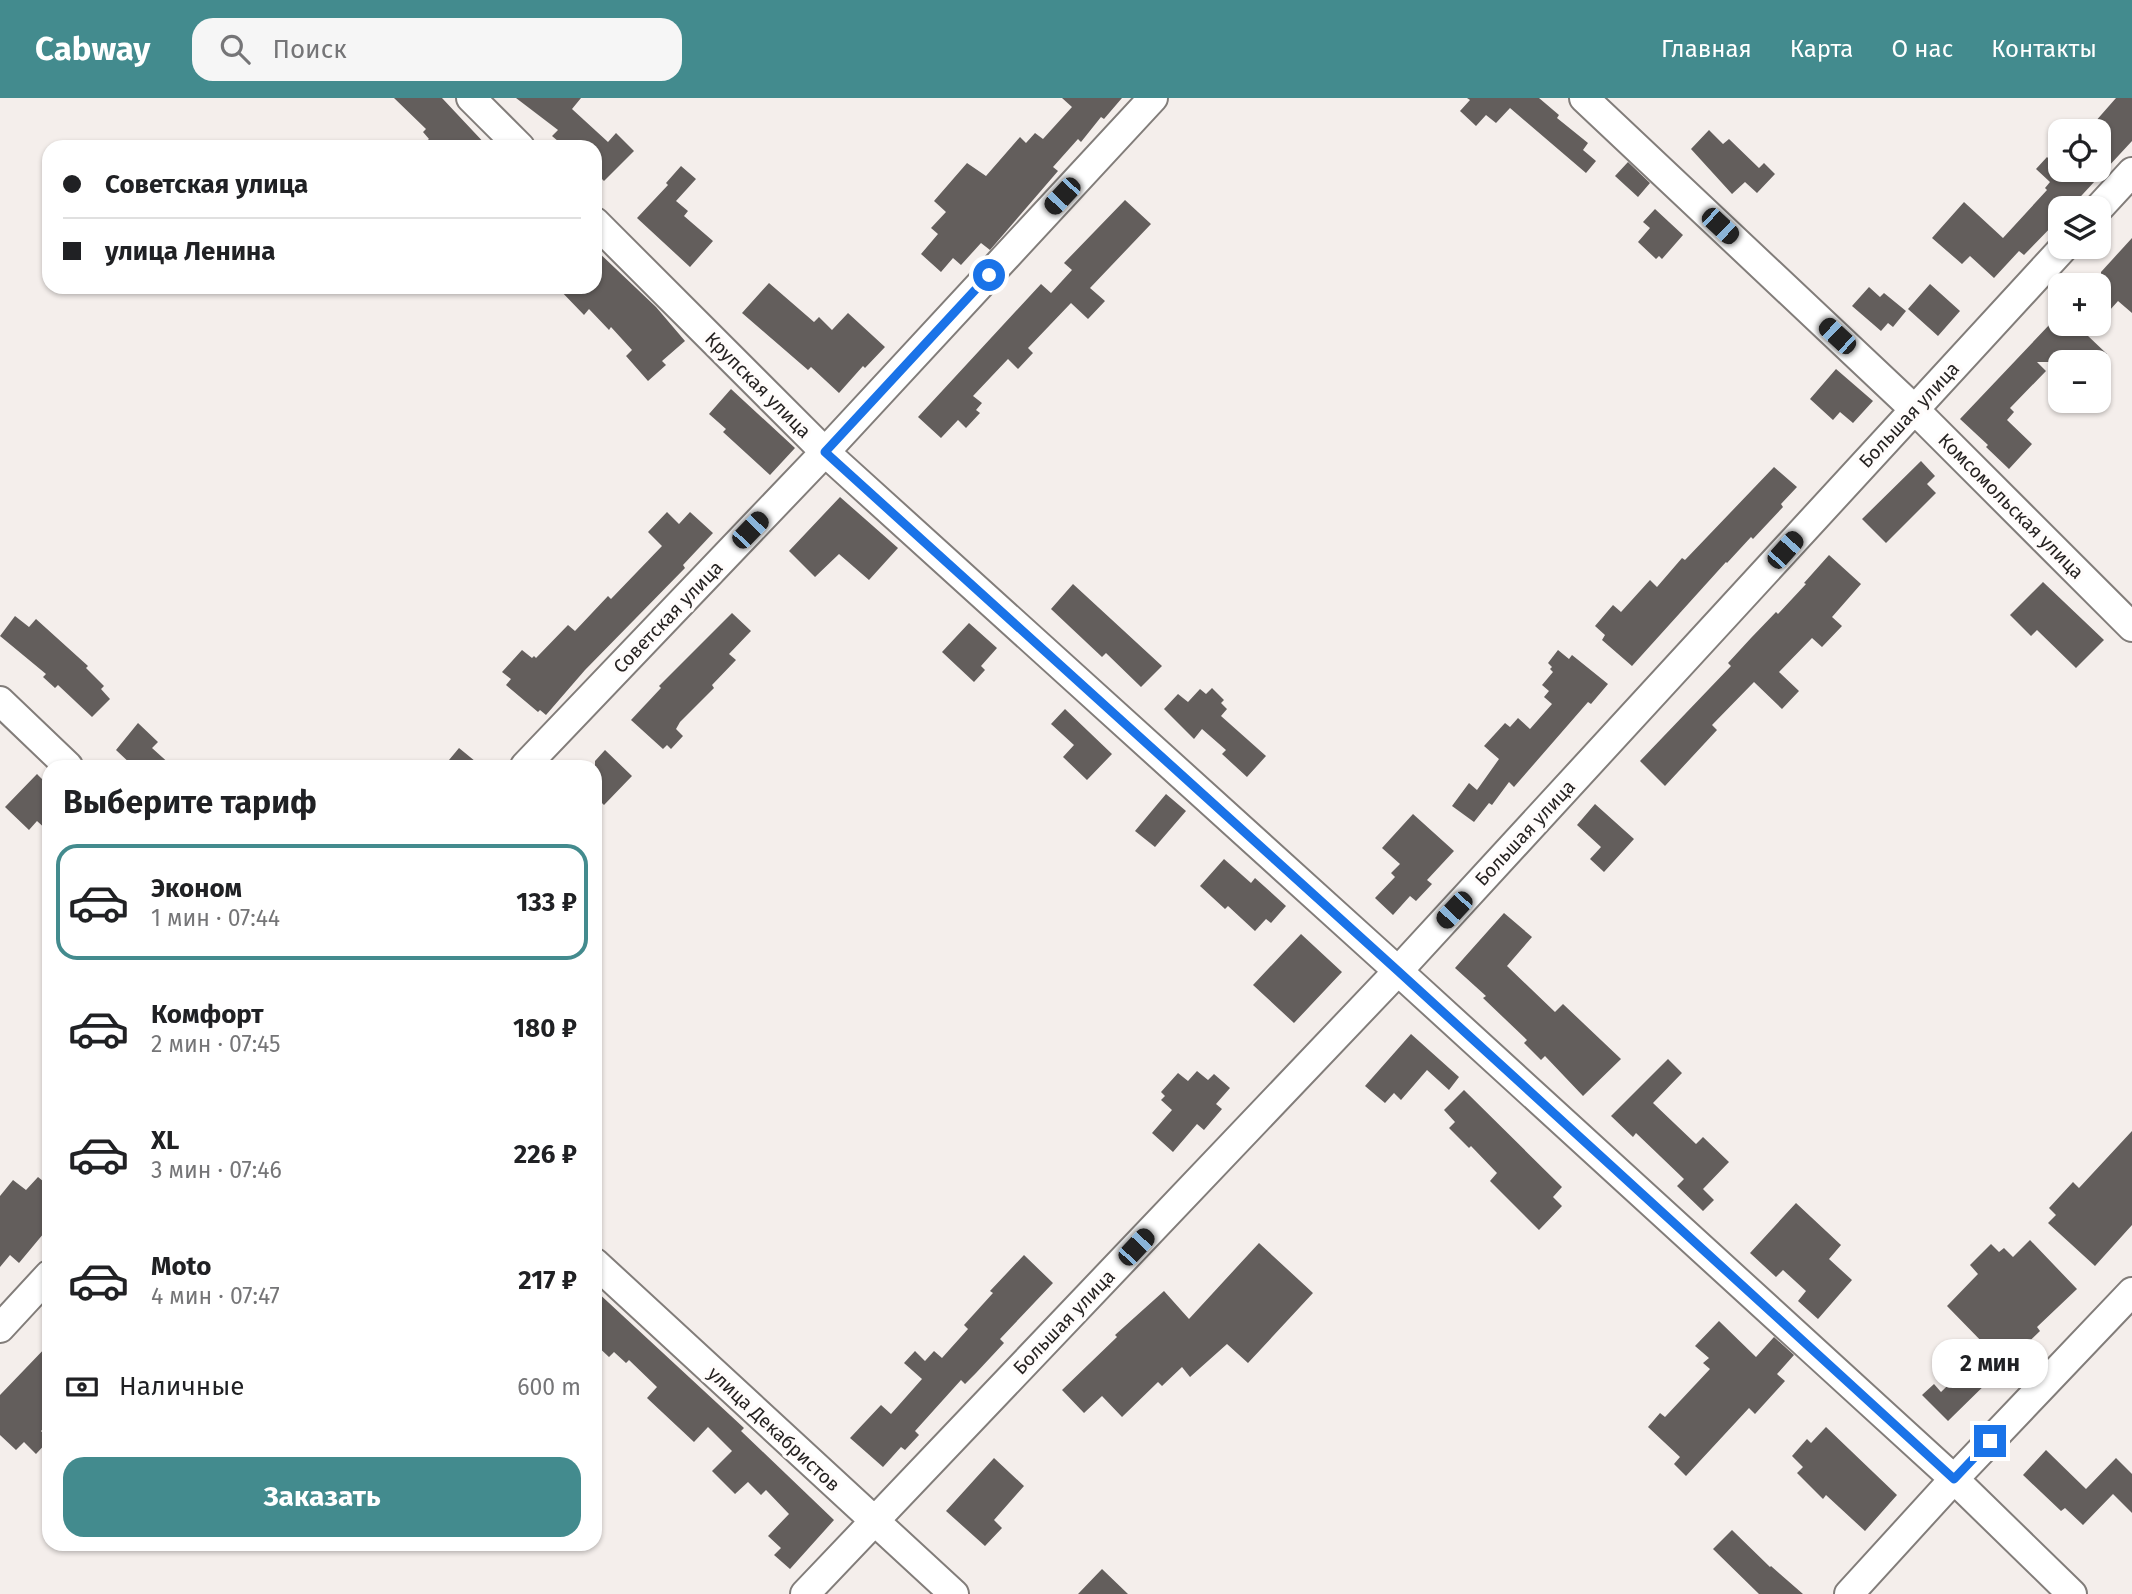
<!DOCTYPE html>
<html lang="ru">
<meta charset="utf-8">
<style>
body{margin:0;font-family:"Fira Sans",sans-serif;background:#f6f6f6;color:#202124;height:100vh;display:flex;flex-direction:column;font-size:26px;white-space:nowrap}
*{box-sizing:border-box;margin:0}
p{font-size:23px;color:#757577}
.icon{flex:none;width:38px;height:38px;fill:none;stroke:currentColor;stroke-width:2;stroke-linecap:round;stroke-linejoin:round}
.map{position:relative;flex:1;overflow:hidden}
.details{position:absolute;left:42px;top:662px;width:560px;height:791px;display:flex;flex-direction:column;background:#fff;border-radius:21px;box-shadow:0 2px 5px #0004}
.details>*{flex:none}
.guide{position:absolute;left:42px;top:42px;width:560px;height:154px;border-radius:21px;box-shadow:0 2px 5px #0004;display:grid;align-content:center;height:154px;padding:0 21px;background:#fff}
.controls{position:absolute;left:2048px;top:21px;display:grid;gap:14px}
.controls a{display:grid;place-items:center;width:63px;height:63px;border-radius:14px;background:#fff;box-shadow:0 2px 5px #0004;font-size:35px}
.end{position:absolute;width:32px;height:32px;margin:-16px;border:9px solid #1a73e8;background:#fff;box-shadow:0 0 0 4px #fff}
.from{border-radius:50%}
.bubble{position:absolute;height:49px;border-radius:21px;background:#fff;box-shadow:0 2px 5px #0004;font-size:23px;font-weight:700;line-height:49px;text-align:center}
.car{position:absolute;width:21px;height:42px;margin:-21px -10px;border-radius:9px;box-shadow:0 0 5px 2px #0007;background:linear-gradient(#222 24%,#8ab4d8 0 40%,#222 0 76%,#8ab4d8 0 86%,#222 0)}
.guide b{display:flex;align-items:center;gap:24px;height:66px;font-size:26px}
.guide b+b{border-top:2px solid #e0e0e0}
.guide i{width:18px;height:18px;background:#202124}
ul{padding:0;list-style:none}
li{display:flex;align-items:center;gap:21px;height:116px;margin:0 14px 10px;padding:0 7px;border:4px solid transparent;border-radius:21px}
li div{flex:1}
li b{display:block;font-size:26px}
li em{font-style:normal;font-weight:700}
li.selected{border-color:#438b8e}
li>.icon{width:63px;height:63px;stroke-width:1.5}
h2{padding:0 21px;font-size:32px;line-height:84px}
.pay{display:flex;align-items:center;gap:18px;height:77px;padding:0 21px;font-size:26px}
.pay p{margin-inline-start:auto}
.action{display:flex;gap:14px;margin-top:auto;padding:14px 21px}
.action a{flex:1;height:80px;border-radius:21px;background:#438b8e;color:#fff;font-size:28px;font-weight:700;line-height:80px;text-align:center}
header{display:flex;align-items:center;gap:42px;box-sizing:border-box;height:98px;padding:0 35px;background:#438b8e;color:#fff}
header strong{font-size:33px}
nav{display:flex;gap:38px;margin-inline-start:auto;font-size:24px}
.search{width:490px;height:63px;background:#f6f6f6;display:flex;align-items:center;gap:18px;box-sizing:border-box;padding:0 24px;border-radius:21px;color:#757577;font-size:26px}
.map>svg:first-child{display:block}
.building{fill:#635e5c}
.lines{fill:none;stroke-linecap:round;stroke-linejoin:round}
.minor-casing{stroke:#827d7a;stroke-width:32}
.minor{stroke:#fff;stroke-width:28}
.route{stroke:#1a73e8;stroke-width:9}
.labels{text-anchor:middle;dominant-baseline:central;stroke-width:7;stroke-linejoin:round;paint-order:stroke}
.street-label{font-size:19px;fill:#262322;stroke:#fffcfb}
</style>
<header>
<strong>Cabway</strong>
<div class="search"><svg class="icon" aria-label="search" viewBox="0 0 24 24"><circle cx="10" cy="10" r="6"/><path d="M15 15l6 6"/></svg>Поиск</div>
<nav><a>Главная</a><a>Карта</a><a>О нас</a><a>Контакты</a></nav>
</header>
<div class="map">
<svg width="2132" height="1496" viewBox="0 0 2132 1496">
<rect width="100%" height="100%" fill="#f4eeeb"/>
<!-- building -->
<path class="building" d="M394,0H442L488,49H419L429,41L423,34L426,31Z
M516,0H581L572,11L608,44L616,35L634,53L604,83L595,74V49H565L552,38L558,32Z
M1062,0H1122L1104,21L1101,19L1081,44L1078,41L1053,69L1058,73L990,152L981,145L961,167L953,160L941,174L921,156L938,136L931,130L946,114L934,103L967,65L986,78L1020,39L1026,45L1035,35L1043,41L1072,9Z
M1467,0H1539L1559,17L1557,20L1588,45L1583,52L1596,63L1586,75L1510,10L1496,25L1486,17L1476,28L1460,13L1470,2Z
M2116,0H2132V43L2070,110H2060V120L2024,157L2019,153L1994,180L1970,158L1962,166L1932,140L1964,104L2003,140L2047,92L2045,90L2050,84L2036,71L2047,59L2060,72H2098V33H2087Z
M1709,32L1723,46L1729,41L1759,70L1764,65L1775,76L1757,95L1745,84L1732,96L1691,51Z
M1628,64L1650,85L1638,99L1615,78Z
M681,68L696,81L676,103L688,113L684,118L713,143L690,169L637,120L668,87L666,85Z
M1125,102L1151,126L1090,190L1105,203L1088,221L1071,205L1028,250L1033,255L1018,271L1008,261L973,298L982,305L976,312L980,315L966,330L958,322L941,340L918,319L1041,186L1051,195L1072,172L1064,165Z
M1655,111L1683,137L1662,161L1659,158L1656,161L1638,144L1650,130L1643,124Z
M2132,140V215L2118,203L2101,222V174Z
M595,151L656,209L685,243L662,263L666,267L648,283L626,258L632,252L611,229L609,232L589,211L584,217L557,189H595Z
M769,185L814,224L819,219L832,232L848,215L885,249L865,270L863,268L839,295L811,269L808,272L742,215Z
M1930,186L1960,213L1938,238L1908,211Z
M1869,189L1880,199L1884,195L1906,213L1893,229L1888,225L1881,233L1852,208Z
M2050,226H2098L2087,237L2107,256L2099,264H2037L2046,273L2010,310L2014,314L2007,322L2032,346L2009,371L1986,349L1988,347L1960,321Z
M1836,271L1873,303L1853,325L1840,314L1833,322L1810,301Z
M731,291L795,350L770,377L723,334L726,331L709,316Z
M1921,363L1935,378L1927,386L1936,395L1886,445L1862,421Z
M1774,369L1797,389L1781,406L1783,409L1753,441L1751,439L1727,465L1726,464L1632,568L1602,542L1605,537L1595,528L1613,507L1621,514L1650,482L1657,489L1682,460L1685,462Z
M840,399L898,450L869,482L839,456L815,479L789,453Z
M667,414L679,426L690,414L713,435L683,467L685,470L585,572L546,617L540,612L538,614L506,587L511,581L502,574L522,552L532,560L534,558L536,560L568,527L575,533L608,498L611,501L662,448L648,434Z
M1829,457L1861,486L1832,519L1842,528L1822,549L1812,540L1779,574L1799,593L1782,611L1754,584L1712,627L1717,632L1665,688L1640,663L1731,568L1728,565L1751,540L1776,514L1778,516L1806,486L1804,485Z
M2043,484L2104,542L2076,570L2037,532L2031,538L2010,517Z
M1073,486L1162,568L1141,589L1106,555L1102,559L1051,511Z
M732,515L751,533L729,556L736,562L712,587L714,590L680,624L676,631L683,638L671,651L667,647L663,651L631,622L661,590L659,588Z
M15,518L29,529L36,521L88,568L86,570L104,588L101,591L110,601L92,619L58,587L55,590L43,579L46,576L0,538Z
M969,525L997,550L981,568L985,572L974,584L942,554Z
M1558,552L1569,561L1572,557L1608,586L1591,606L1588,604L1514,689L1509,684L1492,707L1489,705L1474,724L1452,708L1469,685L1477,692L1499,661L1484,648L1505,625L1510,629L1518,620L1530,631L1552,606L1544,599L1549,593L1542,587L1553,574L1550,571L1552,569L1548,565Z
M1212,590L1224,602L1221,605L1227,611L1221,618L1266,658L1247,679L1222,656L1226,652L1202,631L1194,641L1164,611L1178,596L1188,604L1200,591L1206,596Z
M1065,611L1112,656L1087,682L1063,659L1074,647L1051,626Z
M138,625L158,644L152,650L172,668H133L116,652Z
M459,650L481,668H444Z
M605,652L632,678L604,707L595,698V663Z
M37,676L49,688V734L37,723L29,732L5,709Z
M1166,696L1186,713L1155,749L1135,733Z
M1595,706L1634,741L1604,774L1590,761L1601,749L1577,727Z
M1413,716L1454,753L1427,782L1432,786L1416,803L1410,798L1393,817L1375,800L1395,779L1391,775L1400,766L1382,750Z
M1224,761L1251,785L1255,780L1286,808L1271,825L1266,821L1255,833L1228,808L1225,811L1200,788Z
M1504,815L1532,839L1507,868L1555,914L1563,906L1621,961L1583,998L1545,958L1541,962L1524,945L1527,942L1483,900L1486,898L1455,870Z
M1301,836L1342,874L1294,925L1253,887Z
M1411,936L1459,979L1449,992L1427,972L1401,1002L1394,995L1385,1005L1365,988Z
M1668,961L1682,975L1653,1005L1696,1046L1703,1039L1729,1064L1703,1091L1714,1102L1703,1113L1677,1088L1684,1081L1636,1035L1633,1039L1611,1018Z
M1197,973L1208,982L1214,976L1230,990L1216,1006L1222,1011L1204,1032L1197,1026L1173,1054L1152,1035L1172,1012L1161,1002L1165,998L1161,994L1178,975L1188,983Z
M1464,992L1562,1089L1553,1099L1562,1108L1539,1132L1490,1083L1497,1075L1471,1048L1469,1050L1449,1030L1455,1024L1444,1012Z
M2132,1033V1127L2095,1168L2048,1125L2056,1117L2049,1110L2073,1084L2079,1090Z
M38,1079L49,1088V1129L19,1165L10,1157L0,1169V1098L13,1082L26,1092Z
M1796,1105L1841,1147L1829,1161L1852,1182L1818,1221L1798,1203L1806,1193L1783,1172L1776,1179L1750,1155Z
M2030,1142L2077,1191L2037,1229L2040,1233L1948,1323L1922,1297L1934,1286L1941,1294L1987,1249L1947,1208L1978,1176L1970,1167L1991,1146L1999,1154L2004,1150L2013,1159Z
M1259,1145L1313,1195L1248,1265L1227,1246L1190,1279L1182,1269L1162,1288L1158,1284L1122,1319L1102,1298L1084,1315L1062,1292L1117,1239L1115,1237L1164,1193L1189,1221Z
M1024,1157L1053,1185L1000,1241L1004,1245L976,1275L965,1286L961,1282L915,1333L919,1337L905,1352L901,1349L883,1369L850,1340L881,1307L891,1316L922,1281L904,1265L915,1253L925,1263L934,1253L942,1260L968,1231L964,1227L993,1195L990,1193Z
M595,1192L744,1330L741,1333L834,1422L790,1471L774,1457L781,1450L768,1438L789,1416L766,1392L761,1397L748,1384L735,1396L712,1373L732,1353L708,1329L694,1344L647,1300L657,1289L629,1262L626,1265L614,1254L609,1259L595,1246Z
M1719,1223L1756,1259L1774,1239L1794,1257L1777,1276L1785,1283L1755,1316L1749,1310L1686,1378L1674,1366L1680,1359L1648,1329L1660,1315L1665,1319L1710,1271L1703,1265L1709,1260L1695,1248Z
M49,1246V1325L41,1333L49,1342L36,1356L24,1344L16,1352L0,1337V1297Z
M1826,1329L1897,1397L1865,1433L1826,1397L1823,1401L1797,1375L1803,1369L1792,1358L1807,1341L1811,1345Z
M2046,1352L2086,1391L2116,1360L2132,1376V1415L2113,1396L2083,1427L2065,1410L2061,1413L2023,1377Z
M994,1360L1024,1388L994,1422L1002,1430L985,1448L946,1413Z
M1732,1432L1770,1469L1771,1468L1803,1496H1759L1713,1451Z
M1102,1471L1128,1496H1078Z"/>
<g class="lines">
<!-- minor casing -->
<g class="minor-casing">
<path id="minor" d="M471,0L520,49
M1584,0L1914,311L2132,529
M2098,111L2132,74
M595,124L825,354L1398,873L1954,1381L2072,1496
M0,603L68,668
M525,668L825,354L1153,0
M595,1165L954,1496
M0,1230L49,1177
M805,1496L1398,873L2064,149
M1849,1496L1954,1381L2132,1194"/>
</g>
<!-- minor -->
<use href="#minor" class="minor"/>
</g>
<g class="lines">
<!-- route -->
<path class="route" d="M989,177L825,354L1398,873L1954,1381L1990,1343"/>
</g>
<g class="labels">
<!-- street labels -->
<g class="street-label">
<text transform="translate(758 287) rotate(45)">Крупская улица</text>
<text transform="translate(1909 317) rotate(-47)">Большая улица</text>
<text transform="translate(2011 408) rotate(45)">Комсомольская улица</text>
<text transform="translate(668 519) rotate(-46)">Советская улица</text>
<text transform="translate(1525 735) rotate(-47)">Большая улица</text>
<text transform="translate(1064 1224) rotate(-46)">Большая улица</text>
<text transform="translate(774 1331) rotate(43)">улица Декабристов</text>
</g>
</g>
</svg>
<div class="controls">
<a><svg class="icon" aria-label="locate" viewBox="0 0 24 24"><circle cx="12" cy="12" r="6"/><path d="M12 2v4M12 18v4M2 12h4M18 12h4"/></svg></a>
<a><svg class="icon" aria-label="layers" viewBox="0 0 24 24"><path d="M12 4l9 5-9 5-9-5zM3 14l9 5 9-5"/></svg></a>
<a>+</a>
<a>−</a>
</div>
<i class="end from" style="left:989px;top:177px"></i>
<i class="end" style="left:1990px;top:1343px"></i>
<div class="bubble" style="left:1932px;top:1241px;width:116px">2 мин</div>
<i class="car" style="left:1062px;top:98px;rotate:223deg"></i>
<i class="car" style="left:1720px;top:128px;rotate:133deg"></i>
<i class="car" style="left:1837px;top:238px;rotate:313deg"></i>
<i class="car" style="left:750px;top:432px;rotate:44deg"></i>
<i class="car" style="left:1785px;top:452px;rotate:42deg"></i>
<i class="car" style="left:1454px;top:812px;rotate:223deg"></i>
<i class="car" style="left:1136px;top:1149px;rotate:43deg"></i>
<div class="guide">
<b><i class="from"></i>Советская улица</b>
<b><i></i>улица Ленина</b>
</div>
<section class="details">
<h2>Выберите тариф</h2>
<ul>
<li class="selected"><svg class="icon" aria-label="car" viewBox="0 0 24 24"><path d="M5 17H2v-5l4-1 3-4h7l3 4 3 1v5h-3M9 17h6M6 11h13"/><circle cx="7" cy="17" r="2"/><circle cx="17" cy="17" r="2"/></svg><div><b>Эконом</b><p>1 мин · 07:44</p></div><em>133 ₽</em></li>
<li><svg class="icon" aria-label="car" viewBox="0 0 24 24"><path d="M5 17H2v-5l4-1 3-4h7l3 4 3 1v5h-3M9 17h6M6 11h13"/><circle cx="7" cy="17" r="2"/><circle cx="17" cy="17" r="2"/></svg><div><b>Комфорт</b><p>2 мин · 07:45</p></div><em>180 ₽</em></li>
<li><svg class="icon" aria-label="car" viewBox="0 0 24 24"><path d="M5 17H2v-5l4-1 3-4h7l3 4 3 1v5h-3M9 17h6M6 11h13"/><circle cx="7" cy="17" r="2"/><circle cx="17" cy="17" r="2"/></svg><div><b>XL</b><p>3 мин · 07:46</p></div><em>226 ₽</em></li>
<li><svg class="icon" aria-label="car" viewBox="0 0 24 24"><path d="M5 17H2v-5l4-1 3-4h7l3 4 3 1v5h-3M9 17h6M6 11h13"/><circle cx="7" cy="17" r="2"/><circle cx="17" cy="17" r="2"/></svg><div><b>Moto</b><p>4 мин · 07:47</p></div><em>217 ₽</em></li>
</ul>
<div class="pay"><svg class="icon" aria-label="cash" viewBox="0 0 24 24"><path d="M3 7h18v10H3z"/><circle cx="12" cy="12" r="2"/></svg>Наличные<p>600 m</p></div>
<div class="action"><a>Заказать</a></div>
</section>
</div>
